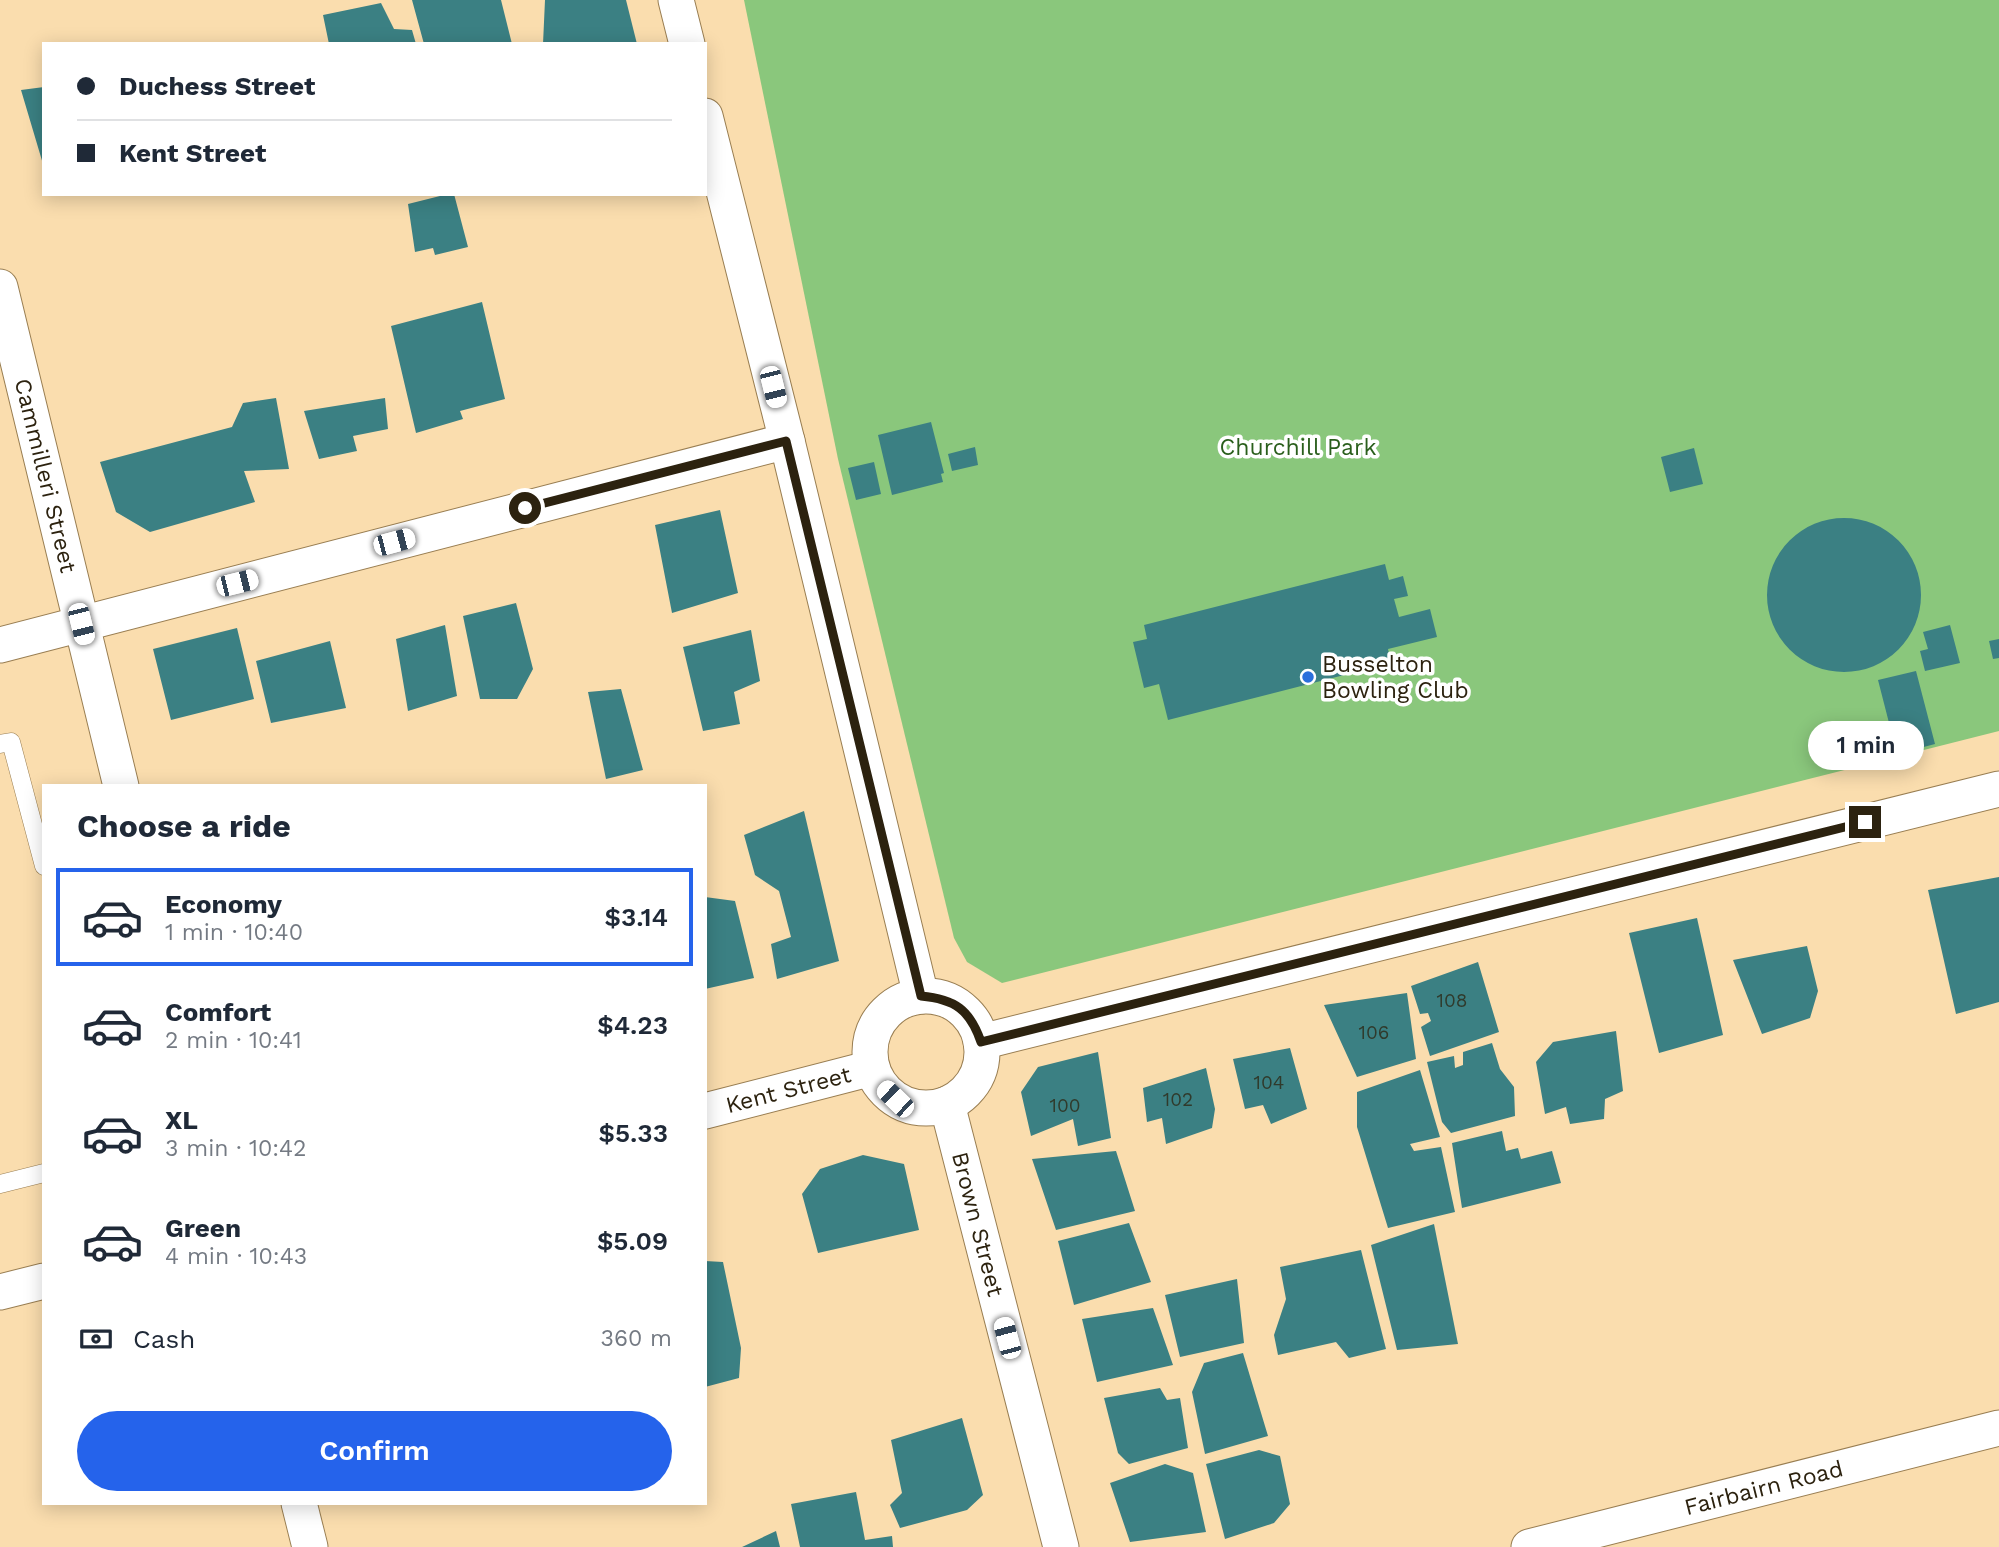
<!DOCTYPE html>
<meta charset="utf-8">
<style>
body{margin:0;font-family:"Work Sans",sans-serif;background:#f6f6f7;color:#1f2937;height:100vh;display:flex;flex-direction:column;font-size:26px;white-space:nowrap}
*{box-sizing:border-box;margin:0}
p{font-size:23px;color:#747a83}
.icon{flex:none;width:38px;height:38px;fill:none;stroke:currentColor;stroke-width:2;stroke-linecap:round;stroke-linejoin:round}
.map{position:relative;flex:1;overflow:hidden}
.panel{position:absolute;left:42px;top:784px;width:665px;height:721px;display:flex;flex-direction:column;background:#fff;border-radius:0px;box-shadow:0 4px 18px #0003}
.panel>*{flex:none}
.banner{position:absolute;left:42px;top:42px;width:665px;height:154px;border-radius:0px;box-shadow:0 4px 18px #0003;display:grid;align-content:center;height:154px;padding:0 35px;background:#fff}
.end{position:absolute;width:32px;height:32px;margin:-16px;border:9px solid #2c220f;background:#fff;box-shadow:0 0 0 4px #fff}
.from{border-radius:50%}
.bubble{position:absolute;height:49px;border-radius:24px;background:#fff;box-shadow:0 4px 18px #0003;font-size:23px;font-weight:600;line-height:49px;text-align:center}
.car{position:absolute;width:21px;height:42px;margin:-21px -10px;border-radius:9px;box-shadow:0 0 5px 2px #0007;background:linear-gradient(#fff 24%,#345 0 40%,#fff 0 76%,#345 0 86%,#fff 0)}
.banner b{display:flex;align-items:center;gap:24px;height:66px;font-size:26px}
.banner b+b{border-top:2px solid #e0e1e3}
.banner i{width:18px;height:18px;background:#1f2937}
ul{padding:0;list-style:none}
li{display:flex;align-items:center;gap:21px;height:98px;margin:0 14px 10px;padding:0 21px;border:4px solid transparent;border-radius:0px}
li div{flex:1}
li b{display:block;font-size:26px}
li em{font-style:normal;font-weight:600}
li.selected{border-color:#2563eb}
li>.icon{width:63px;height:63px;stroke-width:1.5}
h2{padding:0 35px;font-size:32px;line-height:84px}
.pay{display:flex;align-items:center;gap:18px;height:77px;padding:0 35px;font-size:26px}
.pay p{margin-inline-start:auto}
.cta{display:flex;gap:14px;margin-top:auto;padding:14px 35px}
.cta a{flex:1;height:80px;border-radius:42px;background:#2563eb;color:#fff;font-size:28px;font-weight:600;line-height:80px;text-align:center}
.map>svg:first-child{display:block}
.green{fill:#8ac77c}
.building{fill:#3b8083}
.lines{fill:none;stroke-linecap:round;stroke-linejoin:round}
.lane-casing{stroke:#997e52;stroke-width:19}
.street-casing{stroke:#997e52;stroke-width:37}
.lane{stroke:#fff;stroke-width:18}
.street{stroke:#fff;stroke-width:35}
.route{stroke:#2c220f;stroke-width:9}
.poi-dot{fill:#2b6fdc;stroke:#fff;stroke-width:2.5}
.labels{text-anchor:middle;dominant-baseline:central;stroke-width:7;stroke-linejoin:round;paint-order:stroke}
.number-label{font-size:19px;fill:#303a2c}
.park-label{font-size:23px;fill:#2a5f1c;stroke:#fff}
.street-label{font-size:23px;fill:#2c220f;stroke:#fff}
.poi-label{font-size:23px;fill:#2c220f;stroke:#fff;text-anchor:start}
</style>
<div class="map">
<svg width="1999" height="1547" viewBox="0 0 1999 1547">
<rect width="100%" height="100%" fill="#faddae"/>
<!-- green -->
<path class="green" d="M744,0H1999V731L1002,983L967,962L954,938L838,459Z"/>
<!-- building -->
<path class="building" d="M412,0H501L512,44H424Z
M545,0H626L637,44H543Z
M381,3L394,29L412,30L416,44H329L323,15Z
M44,87V164H43L21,90Z
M448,194H454L468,247L435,255L433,248L415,252L408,204Z
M482,302L505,399L460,411L463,419L416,433L391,326Z
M276,398L289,469L244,471L255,502L150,532L116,512L100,462L232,427L243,403Z
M385,398L388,429L353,436L357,451L319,459L304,411Z
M931,422L944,473L941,474L943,482L892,495L878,435Z
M975,447L978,465L952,471L948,454Z
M1694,448L1703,484L1670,492L1661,457Z
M874,462L881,494L856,500L848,468Z
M720,510L738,593L672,613L655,525Z
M1767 595a77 77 0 1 1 154 0a77 77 0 1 1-154 0Z
M1385,564L1389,580L1403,576L1408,596L1394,599L1399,617L1430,609L1437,637L1388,649L1391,663L1168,720L1159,684L1144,688L1133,642L1147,639L1144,625Z
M516,603L533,669L517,699H480L463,616Z
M445,625L457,696L408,711L396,639Z
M1950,625L1960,663L1925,671L1920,651L1928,649L1923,632Z
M237,628L254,699L171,720L153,649Z
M751,630L760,681L734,692L740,724L703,731L683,647Z
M1999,639V658L1993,659L1989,641Z
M330,641L346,708L271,723L256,661Z
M1916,671L1935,744L1897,754L1878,680Z
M621,689L643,770L606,779L588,692Z
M804,811L839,961L777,979L771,944L791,937L779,891L755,875L744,835Z
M1999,877V1002L1956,1014L1928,890Z
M705,897L735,901L754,978L705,989Z
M1697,918L1723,1035L1659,1053L1629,933Z
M1807,946L1818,991L1810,1018L1762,1034L1733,960Z
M1478,962L1499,1032L1430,1056L1421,1027L1431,1021L1428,1013L1420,1014L1411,986Z
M1407,993L1416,1059L1357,1077L1324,1005Z
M1616,1031L1623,1091L1605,1099L1604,1119L1570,1124L1566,1107L1545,1114L1536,1062L1553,1042Z
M1492,1043L1500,1069L1514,1087L1515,1116L1451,1133L1442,1122L1427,1062L1454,1056L1455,1068L1463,1065V1052Z
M1290,1048L1307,1109L1271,1124L1263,1105L1245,1109L1233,1059Z
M1098,1052L1111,1138L1078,1146L1073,1119L1031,1136L1021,1092L1038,1067Z
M1206,1068L1215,1109L1212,1128L1166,1144L1162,1118L1147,1122L1143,1088Z
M1420,1070L1440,1137L1410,1144L1414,1151L1441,1147L1455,1212L1388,1228L1357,1127V1092Z
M1502,1131L1506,1151L1518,1148L1521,1159L1552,1151L1561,1183L1462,1208L1452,1143Z
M1116,1151L1135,1211L1056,1230L1032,1159Z
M863,1155L904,1164L919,1230L818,1253L802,1194L820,1169Z
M1129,1223L1151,1282L1074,1305L1058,1241Z
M1434,1224L1458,1344L1397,1350L1371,1245Z
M1361,1250L1386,1349L1349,1358L1336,1342L1278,1355L1274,1335L1286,1299L1280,1267Z
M705,1261L723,1262L741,1348L739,1378L705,1387Z
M1237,1279L1244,1343L1180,1357L1165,1295Z
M1153,1308L1173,1365L1097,1382L1082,1319Z
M1243,1353L1268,1436L1205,1454L1192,1392L1204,1363Z
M1160,1388L1167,1400L1180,1398L1188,1448L1129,1464L1118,1453L1104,1398Z
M962,1418L983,1495L967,1510L900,1528L890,1505L902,1493L891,1440Z
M1259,1450L1280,1456L1290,1504L1274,1523L1225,1539L1206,1464Z
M1165,1464L1193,1473L1206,1532L1130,1542L1110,1483Z
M856,1492L865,1540L892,1536L893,1547H800L791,1504Z
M776,1531L780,1547H742Z"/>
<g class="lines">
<!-- lane casing -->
<g class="lane-casing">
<path id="lane" d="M0,744L11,742L44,866
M0,1184L44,1173"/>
</g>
<!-- street casing -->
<g class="street-casing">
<g id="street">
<path d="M676,0L687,44"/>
<path d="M705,116L787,441L921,996"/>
<path id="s1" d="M0,287L121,786"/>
<path d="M0,645L787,441"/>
<circle cx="926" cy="1052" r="56"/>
<path d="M981,1042L1999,789"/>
<path id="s2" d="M947,1104L1061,1547"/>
<path id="s3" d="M705,1111L872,1068"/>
<path d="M0,1292L44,1281"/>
<path d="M299,1503L310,1547"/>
<path id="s4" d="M1529,1547L1999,1428"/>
</g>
</g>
<!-- lane -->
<use href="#lane" class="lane"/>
<!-- street -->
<use href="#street" class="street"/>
</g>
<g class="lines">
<!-- route -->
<path class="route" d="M525,508L786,441L921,996C955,999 970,1010 981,1042L1865,822"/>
</g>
<!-- markers -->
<circle class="poi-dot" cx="1308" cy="677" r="7"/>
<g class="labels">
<!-- number labels -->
<g class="number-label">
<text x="1452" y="1000">108</text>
<text x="1374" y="1032">106</text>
<text x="1269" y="1082">104</text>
<text x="1178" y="1099">102</text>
<text x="1065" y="1105">100</text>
</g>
<!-- park labels -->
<g class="park-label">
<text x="1298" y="447">Churchill Park</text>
</g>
<!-- street labels -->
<g class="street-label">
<text stroke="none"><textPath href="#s1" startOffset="194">Cammilleri Street</textPath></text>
<text stroke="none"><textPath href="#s3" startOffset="86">Kent Street</textPath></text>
<text stroke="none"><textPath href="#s2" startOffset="124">Brown Street</textPath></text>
<text stroke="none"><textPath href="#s4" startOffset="242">Fairbairn Road</textPath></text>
</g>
<!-- poi labels -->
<g class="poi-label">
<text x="1322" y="664">Busselton<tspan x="1322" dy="26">Bowling Club</tspan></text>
</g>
</g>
</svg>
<i class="end from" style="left:525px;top:508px"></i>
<i class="end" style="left:1865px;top:822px"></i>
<div class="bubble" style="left:1808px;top:721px;width:116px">1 min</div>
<i class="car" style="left:773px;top:387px;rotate:166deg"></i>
<i class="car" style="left:394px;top:542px;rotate:75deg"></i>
<i class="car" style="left:237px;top:583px;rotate:76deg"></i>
<i class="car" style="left:81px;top:624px;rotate:166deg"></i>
<i class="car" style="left:895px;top:1099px;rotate:314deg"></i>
<i class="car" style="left:1007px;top:1338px;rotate:345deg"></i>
<div class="banner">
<b><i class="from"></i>Duchess Street</b>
<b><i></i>Kent Street</b>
</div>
<section class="panel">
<h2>Choose a ride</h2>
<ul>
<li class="selected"><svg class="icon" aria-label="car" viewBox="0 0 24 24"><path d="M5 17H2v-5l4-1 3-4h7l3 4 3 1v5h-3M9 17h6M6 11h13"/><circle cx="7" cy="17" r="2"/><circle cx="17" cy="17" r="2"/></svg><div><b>Economy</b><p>1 min · 10:40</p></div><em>$3.14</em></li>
<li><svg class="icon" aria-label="car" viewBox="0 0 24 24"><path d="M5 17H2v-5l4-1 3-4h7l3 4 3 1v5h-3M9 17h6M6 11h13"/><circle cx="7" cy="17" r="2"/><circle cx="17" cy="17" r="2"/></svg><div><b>Comfort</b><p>2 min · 10:41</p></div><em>$4.23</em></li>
<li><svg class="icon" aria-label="car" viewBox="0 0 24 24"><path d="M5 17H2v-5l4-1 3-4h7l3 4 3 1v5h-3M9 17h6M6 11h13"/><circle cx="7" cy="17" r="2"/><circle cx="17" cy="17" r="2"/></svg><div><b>XL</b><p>3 min · 10:42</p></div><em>$5.33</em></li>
<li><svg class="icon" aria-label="car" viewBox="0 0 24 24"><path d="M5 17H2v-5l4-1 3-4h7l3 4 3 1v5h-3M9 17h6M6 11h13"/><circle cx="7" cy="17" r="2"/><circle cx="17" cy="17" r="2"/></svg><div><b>Green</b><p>4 min · 10:43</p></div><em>$5.09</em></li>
</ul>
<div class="pay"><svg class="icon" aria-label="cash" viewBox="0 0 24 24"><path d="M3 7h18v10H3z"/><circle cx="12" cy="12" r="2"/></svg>Cash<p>360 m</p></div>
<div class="cta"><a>Confirm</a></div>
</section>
</div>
